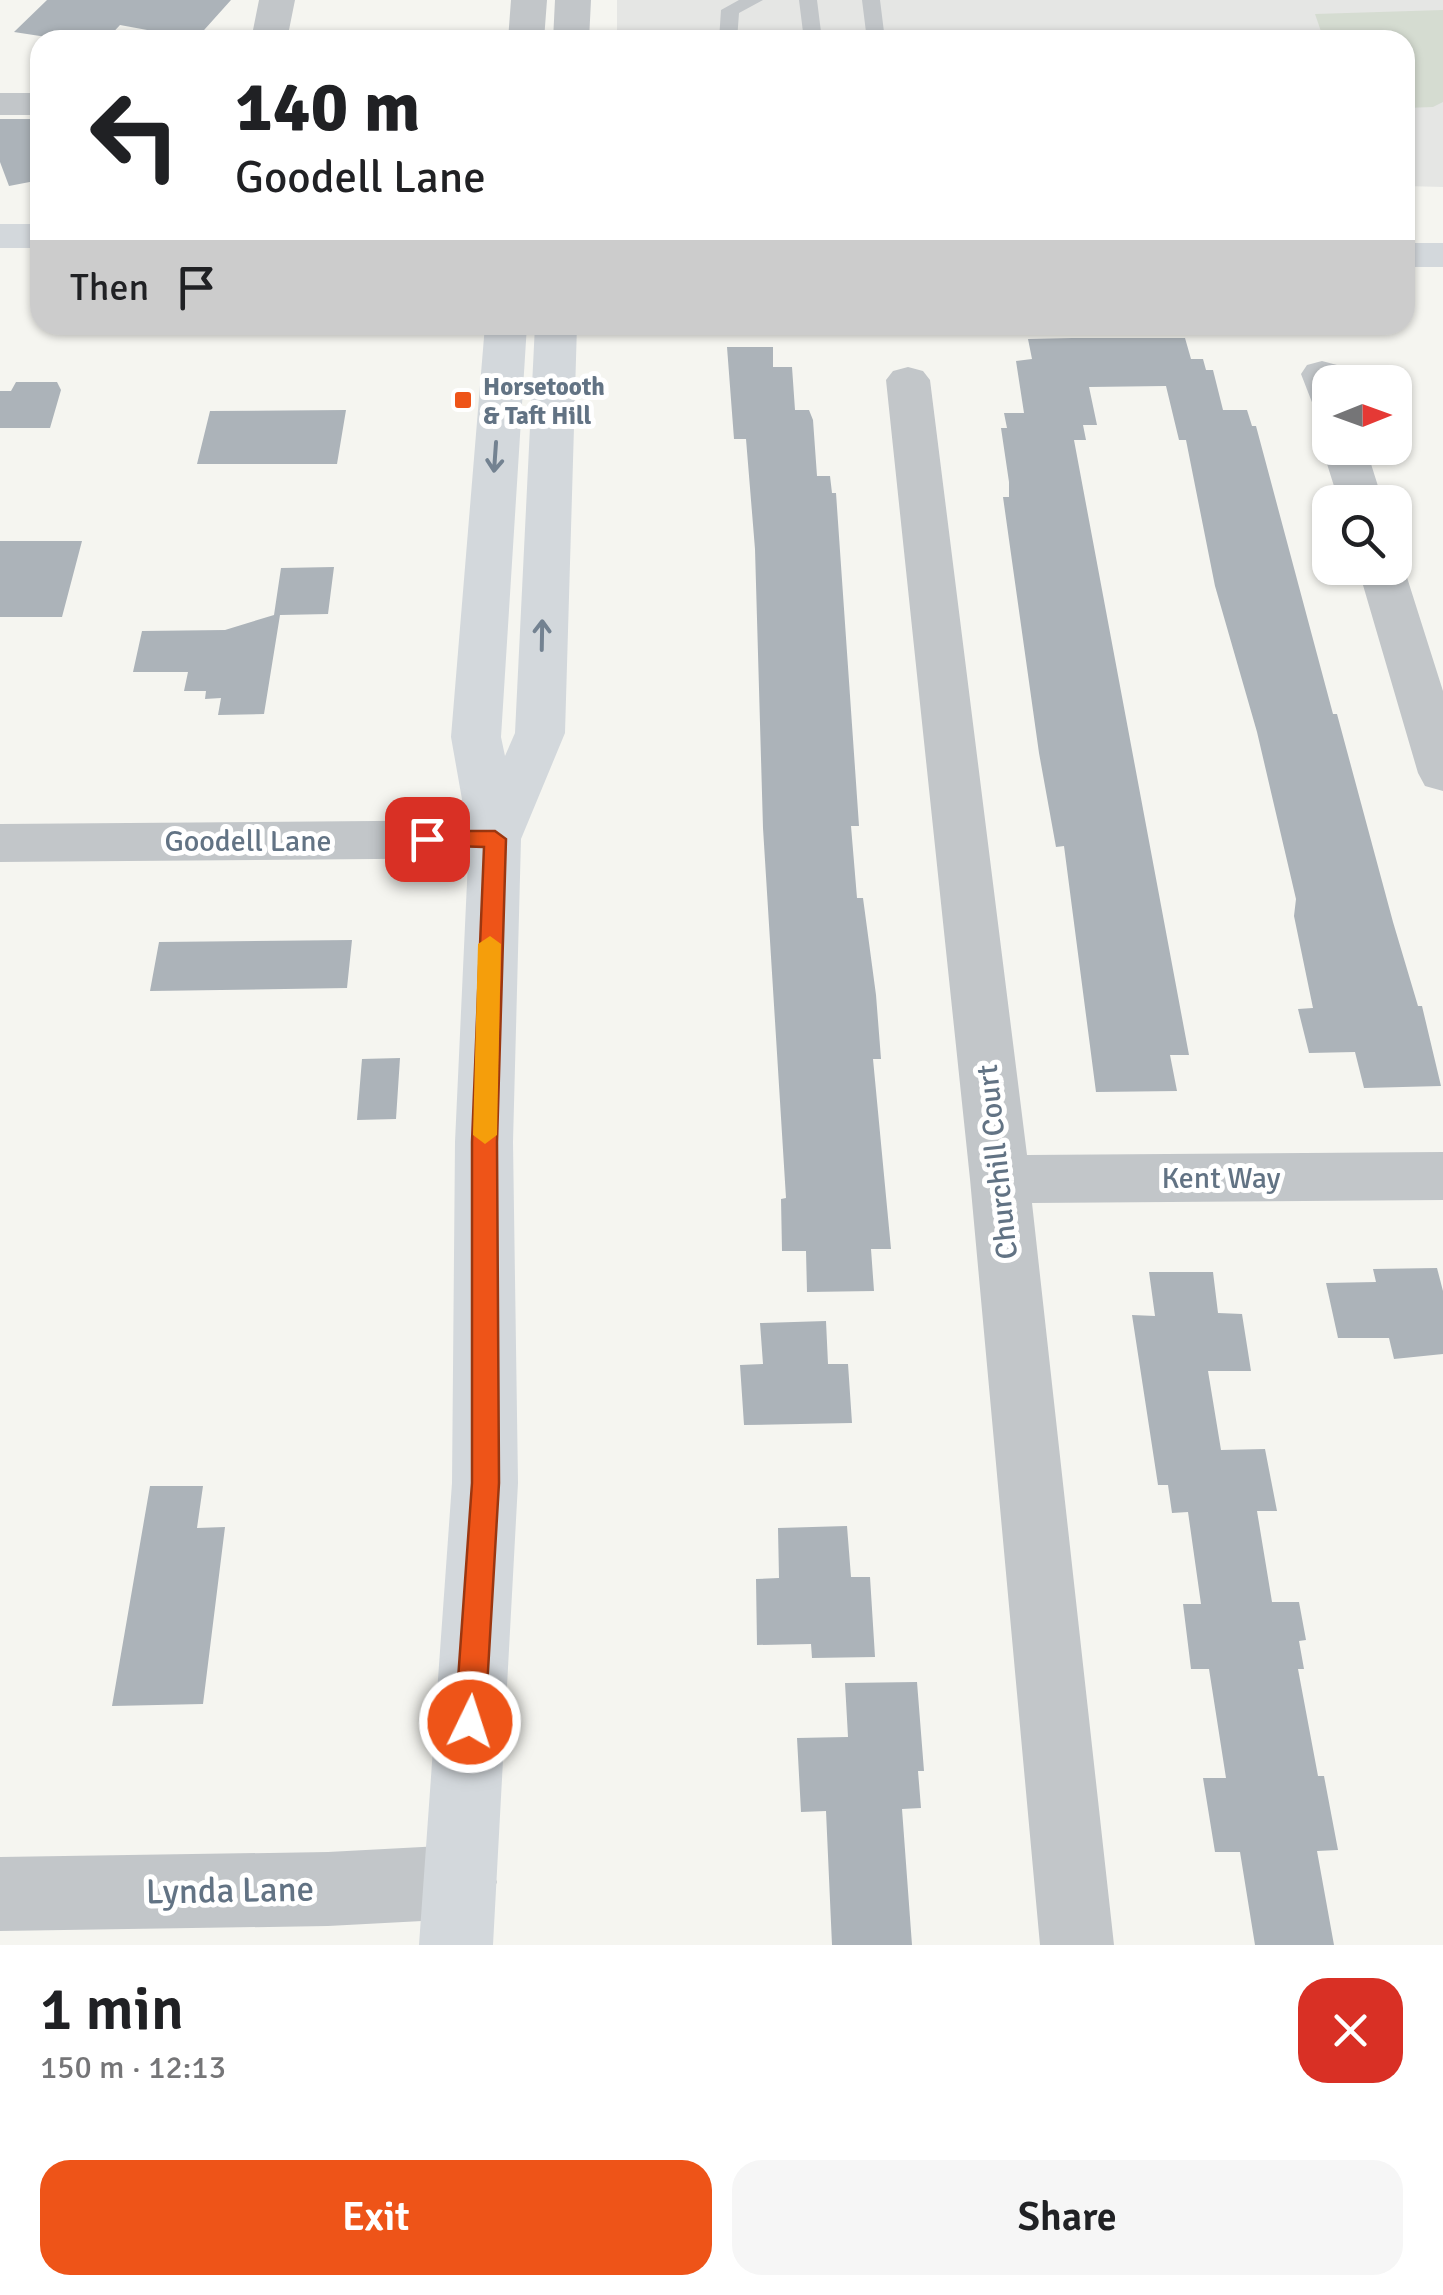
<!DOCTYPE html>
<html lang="en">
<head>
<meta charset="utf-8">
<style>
	body { margin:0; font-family:Signika,sans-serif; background:#f6f6f6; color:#202124; height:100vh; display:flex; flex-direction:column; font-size:38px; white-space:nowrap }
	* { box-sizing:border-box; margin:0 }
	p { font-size:32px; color:#757577 }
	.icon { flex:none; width:55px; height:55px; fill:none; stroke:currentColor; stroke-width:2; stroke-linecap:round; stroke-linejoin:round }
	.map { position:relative; height:1945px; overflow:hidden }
	.side { display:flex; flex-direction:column; background:#fff; flex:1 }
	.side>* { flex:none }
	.banner { position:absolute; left:30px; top:30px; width:1385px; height:305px; border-radius:30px; box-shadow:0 2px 8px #0004; background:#fff; color:#202124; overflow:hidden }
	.needle { width:65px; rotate:89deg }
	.buttons { position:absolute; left:1312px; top:365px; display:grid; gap:20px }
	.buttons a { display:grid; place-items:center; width:100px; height:100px; border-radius:20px; background:#fff; box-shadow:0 2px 8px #0004; font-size:50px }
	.pin { position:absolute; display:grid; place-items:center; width:85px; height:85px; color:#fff; margin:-42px; border-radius:20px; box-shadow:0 5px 15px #0006 }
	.me { position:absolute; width:110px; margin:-55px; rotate:4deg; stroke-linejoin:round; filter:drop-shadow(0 0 8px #0008) }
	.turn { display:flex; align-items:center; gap:35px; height:210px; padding:0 40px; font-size:45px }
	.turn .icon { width:130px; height:130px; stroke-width:2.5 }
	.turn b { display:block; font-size:70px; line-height:85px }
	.then { display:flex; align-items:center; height:95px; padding:0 40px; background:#0003; gap:20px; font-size:38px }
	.round { display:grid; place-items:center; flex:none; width:105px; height:105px; border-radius:30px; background:#f6f6f6 }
	.headline { display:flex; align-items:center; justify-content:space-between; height:170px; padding:0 40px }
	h1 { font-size:60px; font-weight:600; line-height:75px }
	.cta { display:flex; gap:20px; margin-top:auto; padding:20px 40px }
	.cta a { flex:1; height:115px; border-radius:30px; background:#ee5418; color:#fff; font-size:40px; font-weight:600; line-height:115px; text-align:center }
	.cta a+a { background:#f6f6f6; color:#202124 }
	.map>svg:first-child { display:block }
	.built { fill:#e5e6e4 }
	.green { fill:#d5dcd1 }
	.building { fill:#acb3b9 }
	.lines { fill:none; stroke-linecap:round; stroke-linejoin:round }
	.service { fill:#c2c6c9; fill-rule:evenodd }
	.minor { fill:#c2c6c9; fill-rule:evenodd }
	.tertiary { fill:#c2c6c9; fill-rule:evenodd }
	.secondary { fill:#d3d8dc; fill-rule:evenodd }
	.oneway { stroke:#738291 }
	.route { fill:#ee5418; stroke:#9b3710; stroke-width:2.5 }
	.slow { fill:#f59e0b }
	.poi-dot { fill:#ee5418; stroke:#fff; stroke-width:4 }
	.labels { text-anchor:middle; stroke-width:10; stroke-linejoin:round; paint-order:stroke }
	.far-poi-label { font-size:25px; font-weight:bold; fill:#627384; stroke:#fff; text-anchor:start }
	.street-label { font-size:30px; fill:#627384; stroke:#fff }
	.near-street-label { font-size:35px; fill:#627384; stroke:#fff }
</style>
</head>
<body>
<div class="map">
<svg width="1443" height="1945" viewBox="0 0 1443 1945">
	<rect width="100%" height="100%" fill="#f5f5f0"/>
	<path class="built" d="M617,0H1443V187L1405,186V40H617Z"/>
	<path class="green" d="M1443,10V102L1433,107L1405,108V40H1324L1315,14Z"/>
	<path class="building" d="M47,0H231L196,39L120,25L106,40H66L14,32Z
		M0,119H40V180L9,186L0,162Z
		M1072,338H1185L1191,359H1203L1206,370H1213L1223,410H1247L1252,426H1256L1333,714H1337L1393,922L1418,1006H1422L1441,1086L1364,1088L1355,1052L1309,1053L1298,1009L1313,1008L1294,916L1296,899L1257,732L1215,586L1186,440H1179L1166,386L1089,387L1097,425H1083L1086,440H1074L1189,1055H1170L1177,1091L1096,1092L1064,846L1056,847L1039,753L1003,497H1009V482L1001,428H1007L1004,413H1024L1016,361L1032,359L1028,339Z
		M727,347H773V367H792L795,410H809L813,420L817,476H830L832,493H836L859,826H851L857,898H863L876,995L881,1059H873L891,1249H871L874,1291L807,1292L806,1251H782L781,1199L786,1198L763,828L755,549L746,439H734Z
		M16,382H57L61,390L50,428H0V391H11Z
		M346,410L337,464H197L210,411Z
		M0,541H82L62,617H0Z
		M334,567L328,614L280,615L264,714L218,715L221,698L205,699L206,691H184L188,672H133L142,631L225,630L274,615L281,568Z
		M352,940L347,988L150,991L159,942Z
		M400,1058L396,1119L357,1120L362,1059Z
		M1437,1268L1443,1291V1354L1394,1359L1389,1338H1338L1326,1283L1376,1282L1373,1269Z
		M1149,1272H1213L1218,1313L1242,1314L1251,1371H1208L1221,1450L1265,1449L1277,1511H1257L1272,1602H1299L1306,1640L1299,1641L1304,1669H1298L1318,1776H1324L1338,1850L1317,1851L1334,1945H1255L1240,1852H1215L1203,1778H1226L1209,1669H1191L1183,1604H1201L1188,1512L1172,1513L1168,1485H1158L1132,1315L1155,1316Z
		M826,1321L828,1364H848L852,1423L744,1425L740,1365L763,1364L760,1323Z
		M150,1486H203L197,1528L225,1527L203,1704L112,1706Z
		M847,1526L851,1577H870L875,1657L812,1658L811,1644L757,1645L756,1579L779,1578L778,1528Z
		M917,1682L924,1771H918L921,1808L902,1809L912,1945H832L826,1811L801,1812L797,1738L848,1737L845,1683Z"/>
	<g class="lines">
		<path class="service" d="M739,0H763L739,13L737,40H719L721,10Z
			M799,0H817L822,40H804Z
			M862,0H880L885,40H867Z"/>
		<path class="minor" d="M259,0H295L287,40H251Z
			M0,93H40V115H0Z
			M1322,361L1337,365L1346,382H1330V414L1315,410L1301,374L1307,365Z
			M908,367L923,371L930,380L1027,1155L1443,1152V1200L1032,1203L1114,1945H1040L970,1179L886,380L893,371Z
			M1330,438V448H1366L1383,502H1339L1322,448Z
			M1395,557L1404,568L1443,691V791L1425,786L1418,773L1358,568H1395Z
			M495,820L513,826L521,839L513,852L495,858L0,862V824Z
			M460,1845L486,1856L497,1882L486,1908L460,1919L328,1926L0,1931V1857L328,1852Z"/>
		<path class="tertiary" d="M511,0H547L544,40H508Z
			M555,0H591L589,40H553Z"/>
		<path class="secondary" d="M0,224H40V248H0Z
			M1405,243H1443V267H1405Z
			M485,325H527L501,737L505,756L515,733L535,325H577L565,733L521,839L513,1142L518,1483L493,1945H419L452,1483L455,1142L469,839L451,737Z"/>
	</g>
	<defs><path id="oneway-shaft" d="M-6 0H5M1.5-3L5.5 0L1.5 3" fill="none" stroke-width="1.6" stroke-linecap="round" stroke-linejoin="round" transform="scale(2.5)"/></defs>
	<g class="oneway">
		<use href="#oneway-shaft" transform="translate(495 457) rotate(94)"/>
		<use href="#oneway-shaft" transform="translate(542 635) rotate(-89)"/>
	</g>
	<path class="route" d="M427,831H495L506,839L497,1142L499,1483L485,1722L480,1732L470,1736L460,1732L455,1722L472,1483V1142L484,847L419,845L416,839Z"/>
	<path class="slow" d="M490,936L501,944L497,1135L485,1144L473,1135L478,944Z"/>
	<rect class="poi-dot" x="453" y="390" width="20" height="20" rx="5"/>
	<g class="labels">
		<g class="far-poi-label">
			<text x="483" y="395">Horsetooth<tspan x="483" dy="29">&amp; Taft Hill</tspan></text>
		</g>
		<g class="street-label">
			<text x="248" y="851">Goodell Lane</text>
			<text transform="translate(997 1162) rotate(-96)" y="10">Churchill Court</text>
			<text x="1221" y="1188">Kent Way</text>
		</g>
		<g class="near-street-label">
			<text transform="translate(230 1890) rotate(-1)" y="12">Lynda Lane</text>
		</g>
	</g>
</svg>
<div class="buttons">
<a><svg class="needle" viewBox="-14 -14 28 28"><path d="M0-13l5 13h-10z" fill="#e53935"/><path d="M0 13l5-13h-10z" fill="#757577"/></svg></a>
<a><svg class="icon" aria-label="search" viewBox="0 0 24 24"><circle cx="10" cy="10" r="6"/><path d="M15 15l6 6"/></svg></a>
</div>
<div class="pin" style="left:427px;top:839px;background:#d93025"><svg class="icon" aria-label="arrive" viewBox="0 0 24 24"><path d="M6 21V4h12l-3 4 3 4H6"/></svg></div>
<svg class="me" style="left:470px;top:1722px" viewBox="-20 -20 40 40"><circle r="17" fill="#ee5418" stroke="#fff" stroke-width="3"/><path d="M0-11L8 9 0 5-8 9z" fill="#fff"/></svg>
<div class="banner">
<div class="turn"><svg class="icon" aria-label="left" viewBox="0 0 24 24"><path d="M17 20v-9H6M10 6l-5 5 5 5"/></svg><div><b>140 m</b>Goodell Lane</div></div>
<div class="then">Then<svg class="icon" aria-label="arrive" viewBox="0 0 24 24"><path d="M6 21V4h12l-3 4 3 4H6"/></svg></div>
</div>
</div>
<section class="side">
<div class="headline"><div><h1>1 min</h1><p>150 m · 12:13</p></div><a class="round" style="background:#d93025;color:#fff"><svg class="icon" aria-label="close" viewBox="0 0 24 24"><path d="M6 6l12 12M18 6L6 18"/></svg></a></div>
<div class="cta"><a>Exit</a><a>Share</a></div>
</section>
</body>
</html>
